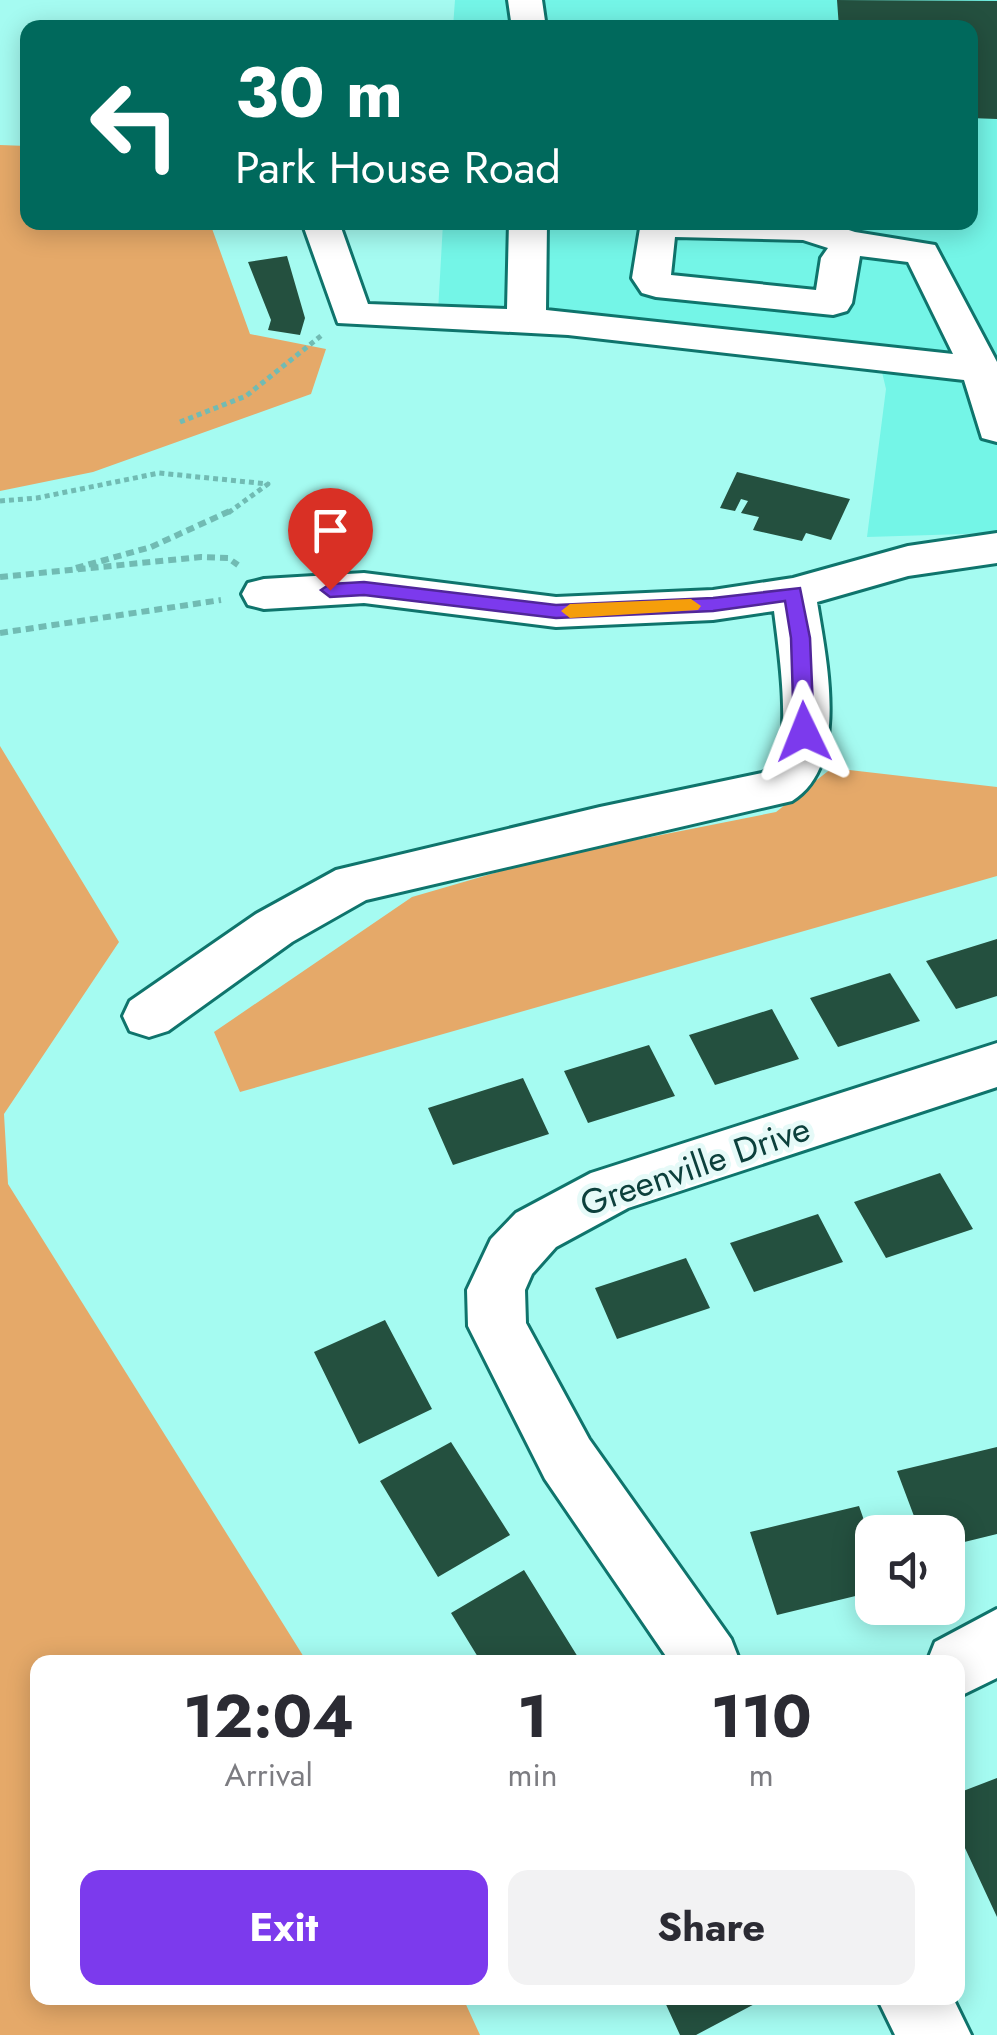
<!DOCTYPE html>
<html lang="en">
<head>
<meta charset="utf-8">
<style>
	body { margin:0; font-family:Jost,sans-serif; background:#f2f2f3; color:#2b2b33; height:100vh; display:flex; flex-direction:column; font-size:38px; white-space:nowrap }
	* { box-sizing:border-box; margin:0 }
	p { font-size:32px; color:#7c7c81 }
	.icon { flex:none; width:55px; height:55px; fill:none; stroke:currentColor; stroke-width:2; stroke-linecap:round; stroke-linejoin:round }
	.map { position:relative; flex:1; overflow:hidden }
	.details { position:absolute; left:30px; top:1655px; width:935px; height:350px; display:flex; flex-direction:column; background:#fff; border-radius:20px; box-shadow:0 5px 25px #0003 }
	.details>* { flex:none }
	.top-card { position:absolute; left:20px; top:20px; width:958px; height:210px; border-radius:20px; box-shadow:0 5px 25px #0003; background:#00695c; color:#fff; overflow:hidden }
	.buttons { position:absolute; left:855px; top:1515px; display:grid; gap:20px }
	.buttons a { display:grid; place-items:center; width:110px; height:110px; border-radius:20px; background:#fff; box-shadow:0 5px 25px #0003; font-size:50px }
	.pin { position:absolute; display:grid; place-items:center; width:85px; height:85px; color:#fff; margin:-102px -42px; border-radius:50% 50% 50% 0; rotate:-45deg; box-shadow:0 0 10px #0007 }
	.pin .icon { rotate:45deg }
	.me { position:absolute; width:110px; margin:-55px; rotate:358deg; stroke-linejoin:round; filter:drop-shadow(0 0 8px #0008) }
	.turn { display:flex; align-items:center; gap:35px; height:210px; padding:0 50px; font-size:45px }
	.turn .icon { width:130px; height:130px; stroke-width:2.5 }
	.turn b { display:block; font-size:70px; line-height:85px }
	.eta { display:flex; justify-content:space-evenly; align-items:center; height:170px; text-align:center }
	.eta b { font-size:60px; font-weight:700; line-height:70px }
	.primary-button { display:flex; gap:20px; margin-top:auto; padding:20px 50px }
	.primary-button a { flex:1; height:115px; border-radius:20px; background:#7c3aed; color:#fff; font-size:40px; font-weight:700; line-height:115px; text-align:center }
	.primary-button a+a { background:#f2f2f3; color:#2b2b33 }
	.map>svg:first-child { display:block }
	.built { fill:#74f5e7 }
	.green { fill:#e5a969 }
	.building { fill:#24503f }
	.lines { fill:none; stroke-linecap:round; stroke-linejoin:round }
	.minor-casing { stroke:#0f746c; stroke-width:6 }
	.path-far1 { stroke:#71bbb3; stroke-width:5; stroke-dasharray:5 4; stroke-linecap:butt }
	.path { stroke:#71bbb3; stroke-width:6; stroke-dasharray:8 5; stroke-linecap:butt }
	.minor { fill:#fff; fill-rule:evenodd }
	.route { fill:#7c3aed; stroke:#51269a; stroke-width:2.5 }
	.slow { fill:#f59e0b }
	.labels { text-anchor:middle; stroke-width:10; stroke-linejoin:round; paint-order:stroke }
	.street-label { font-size:35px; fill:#0c403c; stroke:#e6faf8 }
</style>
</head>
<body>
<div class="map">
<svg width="997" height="2035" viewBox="0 0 997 2035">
	<rect width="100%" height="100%" fill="#a5fbf1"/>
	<path class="built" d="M455,0H997V533L867,537L886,389L877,351L438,312L443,223L970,222V28L453,27Z"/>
	<path class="green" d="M0,145L27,146L28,222L210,223L250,334L326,349L311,394L93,472L0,491Z
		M0,746L119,942L4,1114L8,1184L307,1662H38V1998H463L480,2035H0Z
		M832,768L997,787V876L240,1092L214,1032L412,897L550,857L776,812Z"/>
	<path class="building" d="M837,0L997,1V119L970,118V28H839Z
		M287,256L305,318L300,335L268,330L271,320L248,262Z
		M737,472L850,499L831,540L806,533L802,541L753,530L759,517L741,513L748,501L741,499L735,511L720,508Z
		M997,939V996L956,1009L926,961Z
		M890,973L920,1021L838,1047L810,998Z
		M772,1009L799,1059L715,1085L689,1035Z
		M649,1045L675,1096L588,1123L564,1071Z
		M523,1078L549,1134L453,1165L428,1108Z
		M940,1173L973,1229L886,1258L854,1202Z
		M818,1214L843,1262L754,1292L730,1243Z
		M686,1258L710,1308L617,1339L595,1288Z
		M385,1320L432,1409L359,1444L314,1352Z
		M451,1442L510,1535L438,1577L380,1481Z
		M997,1447V1534L948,1546V1532H920L897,1471Z
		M859,1506L872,1543V1592L777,1615L750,1532Z
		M524,1570L581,1662H481L451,1613Z
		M997,1778V1917L958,1833V1793Z
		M663,1998H766L696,2035H680Z"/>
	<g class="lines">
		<g class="minor-casing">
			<path id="minor" d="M508,0H542L546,28H512Z
				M302,222H339L368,304L507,309L509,222H547L546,310L953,354L908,262L860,256L852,303L847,311L833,315L656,297L642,293L632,278L641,222H824L855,232L935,245L997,362V442L982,438L964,380L568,335L338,323ZM675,237L803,240L828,248L821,258L816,290L671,275Z
				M997,533V563L908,576L817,602C826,658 850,765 792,801L366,900L292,942L168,1031L149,1037L130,1031L123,1016L130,1001L256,914L336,870L600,807L762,773C766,771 773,766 775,763C792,737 778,643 774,611L713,620L556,627L364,603L264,609L248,605L242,594L248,583L264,579L364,573L556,597L713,590L793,578L908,546Z
				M997,1043V1087L628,1208L556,1247L532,1274L525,1290L526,1323L589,1439L731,1639L740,1662H670L545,1479L468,1326L467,1290L491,1239L516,1213L591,1173Z
				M997,1609V1678L958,1697V1662H927L935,1642Z
				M877,1998H953L971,2035H895Z"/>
		</g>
		<path class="path-far1" d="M180,422L246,396L322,335
			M0,501L37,498L159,473L268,484L228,513"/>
		<path class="path" d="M76,568L151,547L232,510
			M0,577L201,557L228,558L238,565
			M0,633L221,600"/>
		<use href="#minor" class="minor"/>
	</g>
	<path class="route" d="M364,582L556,605L713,598L800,588L810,638L814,732L804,739L794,732L791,638L785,601L713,611L556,618L364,595L330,597L321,590L330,584Z"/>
	<path class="slow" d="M691,599L701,606L698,610L570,618L561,611L570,604Z"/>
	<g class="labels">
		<g class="street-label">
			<text transform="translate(695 1166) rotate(-19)" y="12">Greenville Drive</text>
		</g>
	</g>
</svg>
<div class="buttons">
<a><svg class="icon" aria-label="sound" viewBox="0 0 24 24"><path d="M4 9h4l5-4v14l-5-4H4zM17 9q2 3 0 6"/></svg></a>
</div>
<div class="pin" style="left:330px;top:590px;background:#d93025"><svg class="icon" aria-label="arrive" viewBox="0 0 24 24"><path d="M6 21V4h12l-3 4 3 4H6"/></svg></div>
<svg class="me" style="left:804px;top:732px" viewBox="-20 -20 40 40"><path d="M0-17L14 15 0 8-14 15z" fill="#7c3aed" stroke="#fff" stroke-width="4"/></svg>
<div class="top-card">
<div class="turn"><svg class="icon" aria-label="left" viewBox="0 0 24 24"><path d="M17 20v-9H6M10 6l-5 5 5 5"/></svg><div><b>30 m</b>Park House Road</div></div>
</div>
<section class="details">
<div class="eta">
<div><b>12:04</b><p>Arrival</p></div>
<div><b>1</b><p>min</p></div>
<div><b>110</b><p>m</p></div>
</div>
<div class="primary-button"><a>Exit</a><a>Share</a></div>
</section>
</div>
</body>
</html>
